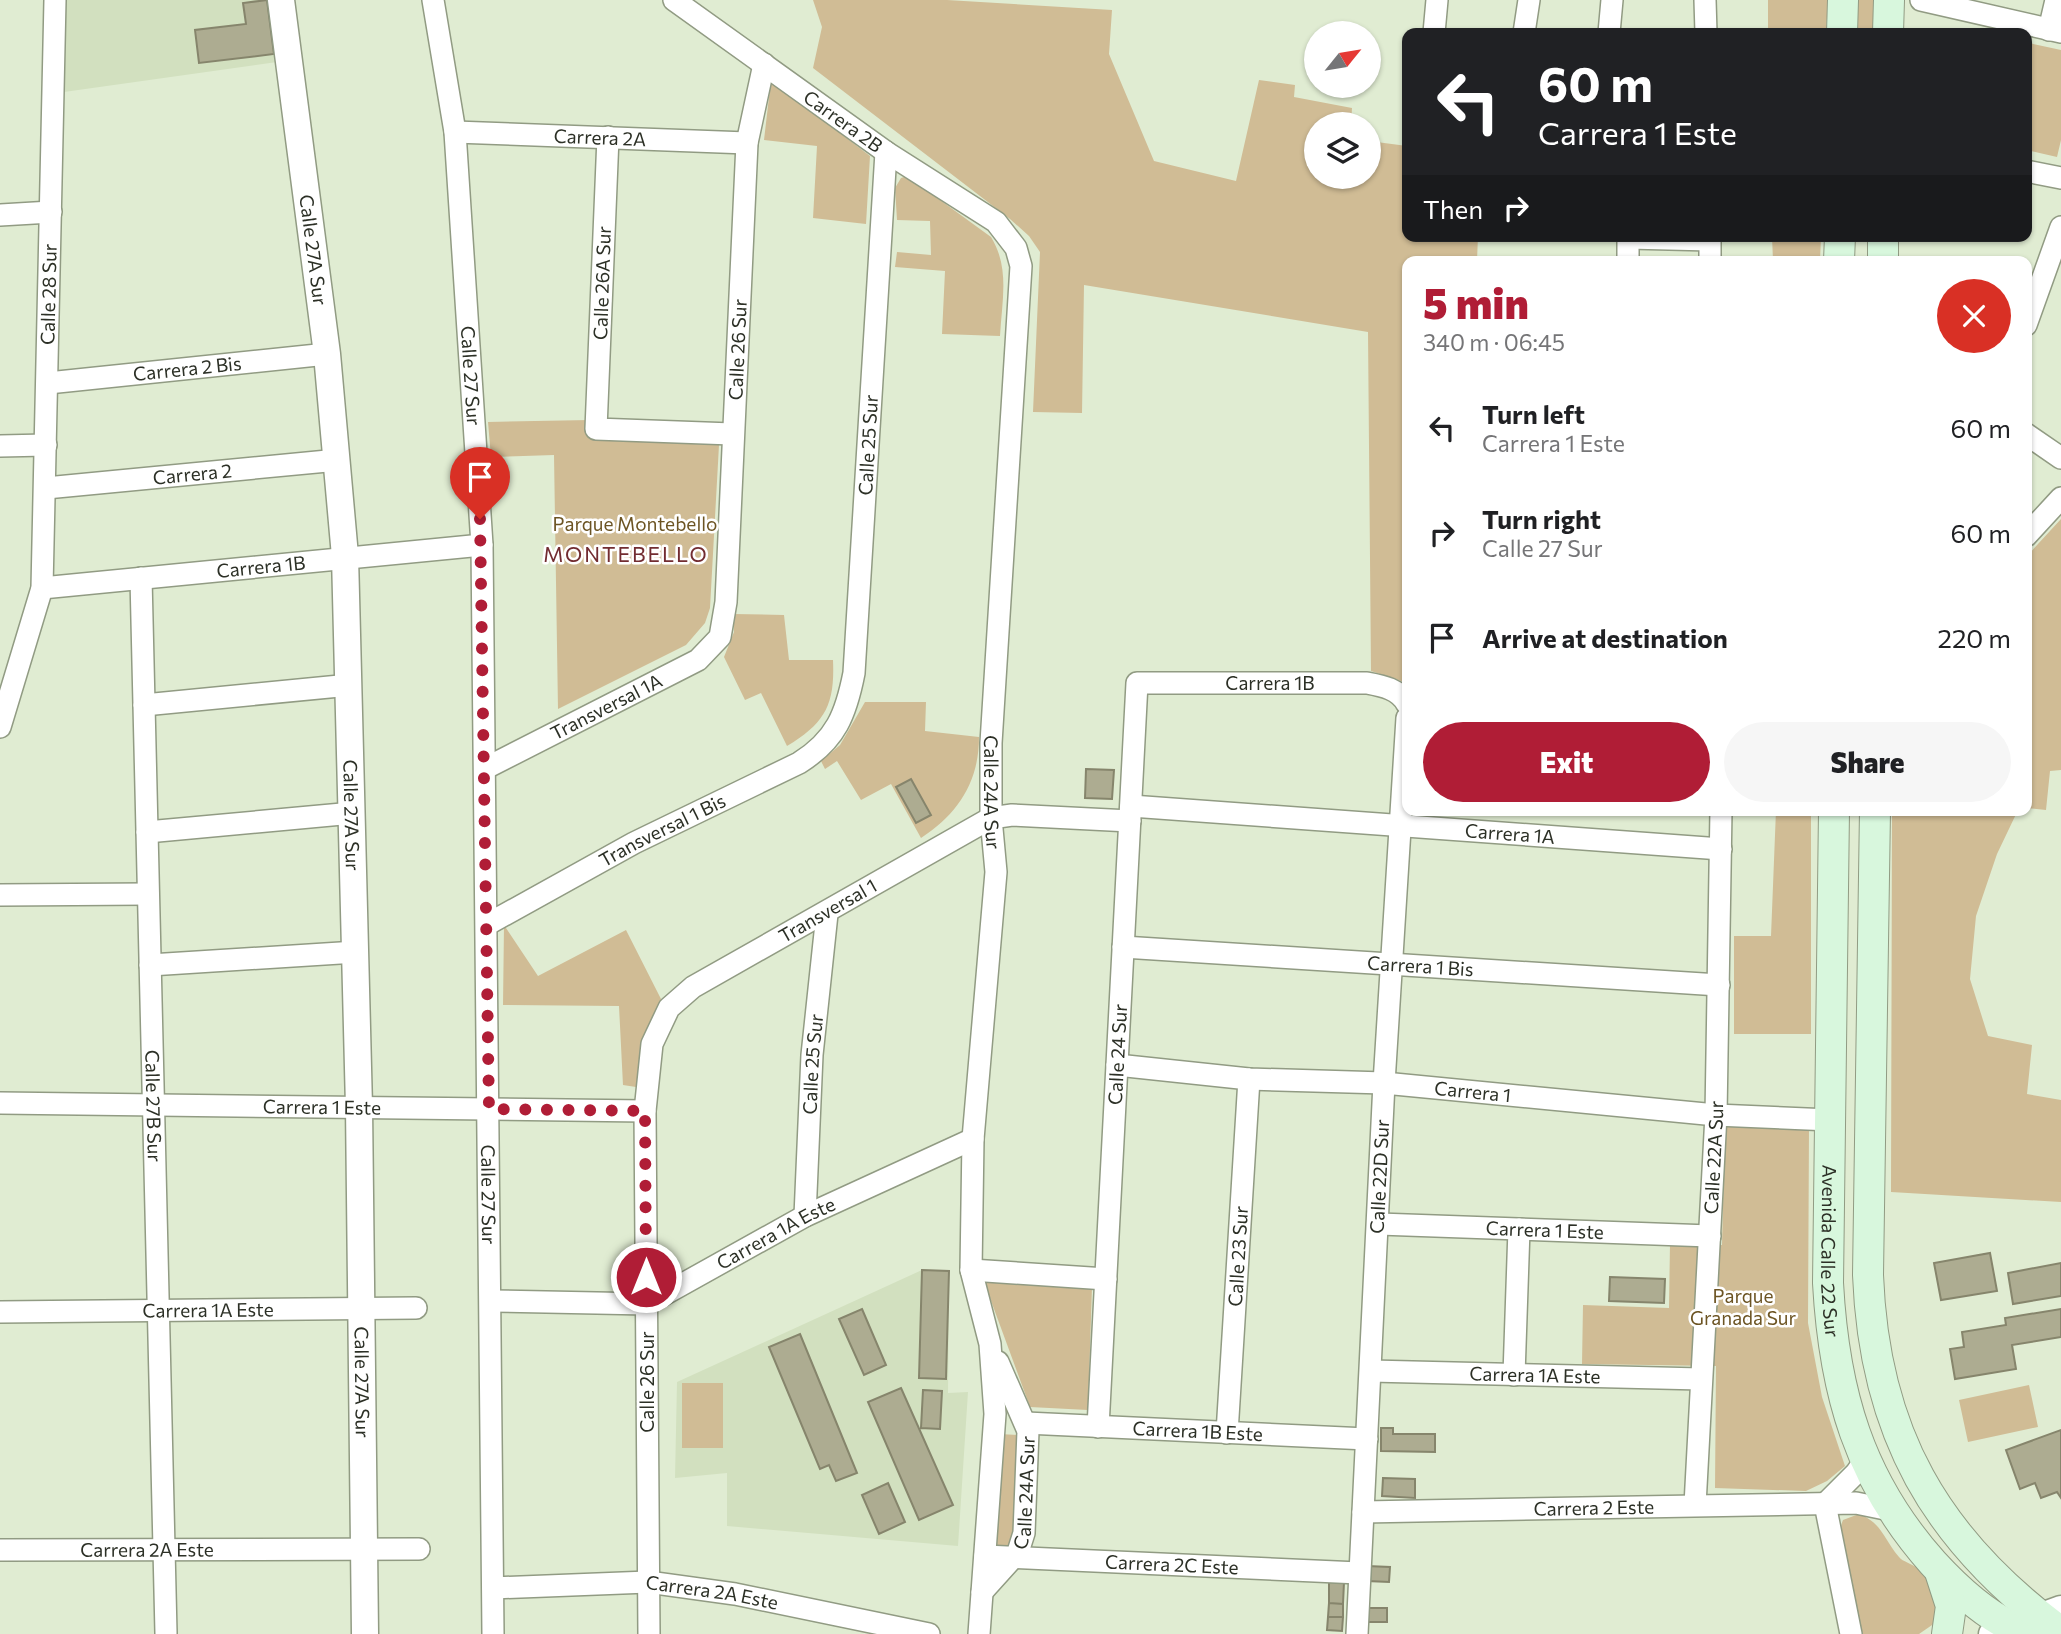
<!DOCTYPE html>
<html lang="en">
<head>
<meta charset="utf-8">
<style>
	body { margin:0; font-family:Commissioner,sans-serif; background:#f6f6f6; color:#202124; height:100vh; display:flex; flex-direction:column; font-size:26px; white-space:nowrap }
	* { box-sizing:border-box; margin:0 }
	p { font-size:23px; color:#757577 }
	.icon { flex:none; width:38px; height:38px; fill:none; stroke:currentColor; stroke-width:2; stroke-linecap:round; stroke-linejoin:round }
	.map { position:relative; flex:1; overflow:hidden }
	.panel { position:absolute; left:1402px; top:256px; width:630px; height:560px; display:flex; flex-direction:column; background:#fff; border-radius:14px; box-shadow:0 2px 5px #0004 }
	.panel>* { flex:none }
	.hud { position:absolute; left:1402px; top:28px; width:630px; height:214px; border-radius:14px; box-shadow:0 2px 5px #0004; background:#202124; color:#fff; overflow:hidden }
	.needle { width:46px; rotate:60deg }
	.controls { position:absolute; left:1304px; top:21px; display:grid; gap:14px }
	.controls a { display:grid; place-items:center; width:77px; height:77px; border-radius:50%; background:#fff; box-shadow:0 2px 5px #0004; font-size:35px }
	.pin { position:absolute; display:grid; place-items:center; width:60px; height:60px; color:#fff; margin:-72px -30px; border-radius:50% 50% 50% 0; rotate:-45deg; box-shadow:0 0 7px #0007 }
	.pin .icon { rotate:45deg }
	.me { position:absolute; width:77px; margin:-38px; rotate:0deg; stroke-linejoin:round; filter:drop-shadow(0 0 5px #0008) }
	.turn { display:flex; align-items:center; gap:24px; height:147px; padding:0 21px; font-size:32px }
	.turn .icon { width:91px; height:91px; stroke-width:2.5 }
	.turn b { display:block; font-size:49px; line-height:60px }
	.then { display:flex; align-items:center; height:66px; padding:0 21px; background:#0003; gap:14px; font-size:26px }
	.round { display:grid; place-items:center; flex:none; width:74px; height:74px; border-radius:37px; background:#f6f6f6 }
	.headline { display:flex; align-items:center; justify-content:space-between; height:119px; padding:0 21px }
	h1 { font-size:42px; font-weight:800; line-height:52px; color:#b01d36 }
	.button { display:flex; gap:14px; margin-top:auto; padding:14px 21px }
	.button a { flex:1; height:80px; border-radius:42px; background:#b01d36; color:#fff; font-size:28px; font-weight:800; line-height:80px; text-align:center }
	.button a+a { background:#f6f6f6; color:#202124 }
	ul { padding:0; list-style:none }
	li { display:flex; align-items:center; gap:21px; height:105px; padding:0 21px }
	li div { flex:1 }
	li b { display:block; font-size:26px }
	li em { font-style:normal }
	.map>svg:first-child { display:block }
	.built { fill:#d2e0bf }
	.green { fill:#d0bc95 }
	.building { fill:#adac91; stroke:#86856c; stroke-width:2 }
	.lines { fill:none; stroke-linecap:round; stroke-linejoin:round }
	.minor-casing { stroke:#919b83; stroke-width:24 }
	.tertiary-casing { stroke:#919b83; stroke-width:29 }
	.secondary-casing { stroke:#919b83; stroke-width:32 }
	.minor { stroke:#fff; stroke-width:21 }
	.tertiary { stroke:#fff; stroke-width:26 }
	.secondary { stroke:#d8f7dd; stroke-width:30 }
	.route { stroke:#b01d36; stroke-width:12; stroke-dasharray:0 21.6 }
	.labels { text-anchor:middle; stroke-width:5; stroke-linejoin:round; paint-order:stroke }
	.street-label { font-size:19px; fill:#2c3026; stroke:#fff }
	.park-label { font-size:19px; fill:#6c5423; stroke:#fff }
	.neighbourhood-label { font-size:21px; letter-spacing:2px; fill:#722c31; stroke:#fff }
</style>
</head>
<body>
<div class="map">
<svg width="2061" height="1634" viewBox="0 0 2061 1634">
	<rect width="100%" height="100%" fill="#e0ecd2"/>
	<path class="built" d="M66,0H270L277,62L64,92Z
		M922,1270L949,1271L948,1393L968,1392L958,1546L727,1526V1473L675,1478L677,1382Z"/>
	<path class="green" d="M813,0H947L1112,10L1109,54L1154,161L1236,181L1259,80L1295,85L1294,97L1352,108L1351,124H1316V177H1368L1369,141L1407,146V236H1478L1477,261H1407V683L1371,671L1368,332L1084,285L1082,413L1033,412L1040,252L1029,236L1010,219L813,68L822,27Z
		M1768,0H1828L1826,33H1768Z
		M1855,0H1877L1874,33H1853Z
		M2029,43L2061,50V140L2057,157L2027,150Z
		M771,80L870,156L866,224L813,218L817,146L764,140Z
		M907,176L991,237C1010,268 1002,300 1000,336L942,334L945,271L895,267L897,252L931,255L930,221L897,220L895,188L901,178Z
		M1772,236H1821L1820,261H1773Z
		M590,420L592,439L719,445L710,608L705,623L686,645L558,709L554,455L491,457L488,422Z
		M2061,519V770L2050,771L2046,810L2027,808V556Z
		M733,614L784,615L789,660H833C835,705 825,723 787,746L761,693L745,700L724,657L734,632Z
		M865,702H926L925,731L979,737C979,782 958,814 921,838L891,784L861,800L837,761L825,769L821,761L840,745Z
		M1776,810H1811V1034H1734V936H1771Z
		M1892,810H2018L1997,854L1976,916L1970,979L1988,1036L2032,1045L2027,1094L2061,1100V1202L1891,1192Z
		M504,925L538,976L626,930L661,999L644,1044L636,1087L623,1085L619,1006L503,1005Z
		M1725,1126L1809,1128L1808,1323L1822,1397L1845,1466L1827,1481L1806,1491L1715,1488L1716,1366L1582,1364L1583,1305L1669,1308L1670,1244L1722,1245Z
		M983,1279L1092,1287L1088,1410L1030,1407Z
		M682,1383H723V1448H682Z
		M2029,1385L2038,1427L1968,1442L1959,1400Z
		M999,1434L1019,1435L1014,1546L995,1545Z
		M1859,1514C1882,1523 1883,1538 1899,1557C1903,1562 1911,1563 1917,1568C1933,1583 1937,1602 1935,1623L1919,1634H1863C1851,1608 1832,1546 1843,1520Z"/>
	<path class="building" d="M267,0L274,54L199,63L195,30L246,24L243,3Z
		M1086,769L1114,770L1112,799L1085,798Z
		M911,779L931,815L916,823L896,787Z
		M1990,1253L1997,1291L1941,1300L1934,1263Z
		M2061,1263V1296L2013,1304L2008,1273Z
		M922,1270L949,1271L946,1379L919,1378Z
		M1610,1277L1665,1279L1664,1303L1609,1301Z
		M862,1309L886,1365L864,1375L839,1319Z
		M2061,1309V1337L2012,1345L2016,1369L1955,1379L1950,1349L1964,1347L1962,1332L2006,1325L2005,1318Z
		M800,1334L857,1473L836,1481L829,1465L820,1469L769,1347Z
		M901,1388L953,1505L919,1520L868,1402Z
		M923,1390L942,1391L940,1429L921,1428Z
		M1381,1428H1393V1434H1435V1452L1381,1451Z
		M2061,1430V1498L2057,1492L2041,1498L2035,1483L2020,1489L2006,1450Z
		M1383,1478L1415,1479V1498L1382,1496Z
		M888,1483L905,1522L879,1534L862,1495Z
		M1367,1566L1390,1567L1389,1582L1367,1581Z
		M1329,1582H1344L1343,1604L1329,1603Z
		M1329,1603L1343,1604V1617H1328Z
		M1365,1608H1387V1622H1365Z
		M1328,1617H1343L1342,1631L1327,1630Z"/>
	<g class="lines">
		<g class="minor-casing">
			<g id="minor">
				<path id="s1" d="M433,0L455,132L482,545L493,1634"/>
				<path id="s2" d="M674,0L886,152L996,222L1016,248L1021,266L991,743V818L996,872L973,1139L971,1270L990,1344L995,1414L979,1634"/>
				<path d="M1705,0L1706,33"/>
				<path d="M1921,0L2061,32"/>
				<path d="M2049,30L2056,0"/>
				<path d="M1434,33L1437,0"/>
				<path d="M1524,33L1529,0"/>
				<path d="M1609,33L1612,0"/>
				<path id="s3" d="M455,132L747,143"/>
				<path d="M608,137L596,429L732,434"/>
				<path d="M2026,171L2061,178"/>
				<path d="M0,215L51,212"/>
				<path d="M1628,236V261"/>
				<path d="M1710,236V261"/>
				<path d="M1628,238L1710,240"/>
				<path d="M2026,325L2061,227"/>
				<path id="s4" d="M48,383L327,354"/>
				<path d="M2026,434L2061,458"/>
				<path d="M0,446L46,445"/>
				<path id="s5" d="M46,488L338,460"/>
				<path d="M2026,536L2061,498"/>
				<path id="s6" d="M141,578L166,1633"/>
				<path id="s7" d="M42,588L482,545"/>
				<path d="M144,705L350,685"/>
				<path id="s8" d="M0,727L42,588L55,0"/>
				<path id="s9" d="M486,768L698,660L720,637L726,602L747,143L764,64"/>
				<path id="s10" d="M1131,806L1721,849"/>
				<path d="M147,832L353,813"/>
				<path d="M0,895L148,894"/>
				<path id="s11" d="M488,924L634,843L799,763C836,740 846,714 854,673L886,152"/>
				<path id="s12" d="M1123,947L1719,985"/>
				<path d="M150,965L356,952"/>
				<path id="s13" d="M1117,1065L1249,1079L1384,1083L1716,1115L1830,1120"/>
				<path id="s14" d="M0,1103L645,1111"/>
				<path id="s15" d="M805,1216L812,1055L827,914"/>
				<path id="s16" d="M1379,1224L1710,1236"/>
				<path d="M971,1270L1106,1279"/>
				<path id="s17" d="M491,1301L647,1304L805,1216L973,1139"/>
				<path id="s18" d="M0,1312L416,1308"/>
				<path id="s19" d="M1371,1371L1701,1379"/>
				<path d="M1514,1375L1519,1229"/>
				<path id="s20" d="M1026,1423L1367,1439"/>
				<path id="s21" d="M1098,1427L1137,683H1367C1383,686 1399,689 1407,704"/>
				<path id="s22" d="M1227,1433L1249,1079"/>
				<path d="M1825,1504L1851,1634"/>
				<path d="M1825,1504L1856,1473L1865,1460"/>
				<path id="s23" d="M1695,1505L1716,1115L1721,810"/>
				<path id="s24" d="M1363,1512L1856,1503L1890,1510"/>
				<path id="s25" d="M0,1550L419,1549"/>
				<path id="s26" d="M985,1556L1359,1573"/>
				<path id="s27" d="M493,1588L648,1582L735,1594L929,1634"/>
				<path id="s28" d="M982,1592L1018,1552L1024,1533L1028,1431L998,1362"/>
				<path id="s29" d="M649,1634L645,1111L652,1044L669,1008L693,987L991,818L1012,815L1130,821"/>
				<path id="s30" d="M1357,1634L1384,1083L1407,718"/>
			</g>
		</g>
		<g class="tertiary-casing">
			<g id="tertiary">
				<path id="s31" d="M281,0L327,354L345,556L359,1107L365,1634"/>
				<path d="M1992,1634L2061,1609"/>
			</g>
		</g>
		<g class="secondary-casing">
			<g id="secondary">
				<path d="M1842,33L1843,0"/>
				<path d="M1888,33L1889,0"/>
				<path d="M1839,261L1840,236"/>
				<path d="M1883,261V236"/>
				<path id="s32" d="M1834,810L1828,1283C1834,1392 1859,1480 1933,1563C1955,1587 1982,1612 2012,1627C2023,1632 2036,1632 2048,1634"/>
				<path d="M1875,810L1868,1275C1874,1432 1935,1539 2061,1632"/>
				<path d="M1940,1572L1951,1606L1947,1634"/>
			</g>
		</g>
		<use href="#minor" class="minor"/>
		<use href="#tertiary" class="tertiary"/>
		<use href="#secondary" class="secondary"/>
	</g>
	<g class="lines">
		<path class="route" d="M480,519L489,1109L645,1111L646,1277"/>
	</g>
	<g class="labels">
		<g class="street-label">
			<text dy="7" stroke="none"><textPath href="#s2" startOffset="208">Carrera 2B</textPath></text>
			<text dy="7" stroke="none"><textPath href="#s3" startOffset="145">Carrera 2A</textPath></text>
			<text dy="7" stroke="none"><textPath href="#s31" startOffset="252">Calle 27A Sur</textPath></text>
			<text transform="translate(602 283) rotate(-88)" y="7">Calle 26A Sur</text>
			<text dy="7" stroke="none"><textPath href="#s8" startOffset="439">Calle 28 Sur</textPath></text>
			<text dy="7" stroke="none"><textPath href="#s9" startOffset="558">Calle 26 Sur</textPath></text>
			<text dy="7" stroke="none"><textPath href="#s4" startOffset="140">Carrera 2 Bis</textPath></text>
			<text dy="7" stroke="none"><textPath href="#s1" startOffset="378">Calle 27 Sur</textPath></text>
			<text dy="7" stroke="none"><textPath href="#s11" startOffset="688">Calle 25 Sur</textPath></text>
			<text dy="7" stroke="none"><textPath href="#s5" startOffset="147">Carrera 2</textPath></text>
			<text dy="7" stroke="none"><textPath href="#s7" startOffset="220">Carrera 1B</textPath></text>
			<text dy="7" stroke="none"><textPath href="#s21" startOffset="878">Carrera 1B</textPath></text>
			<text dy="7" stroke="none"><textPath href="#s9" startOffset="135">Transversal 1A</textPath></text>
			<text dy="7" stroke="none"><textPath href="#s2" startOffset="970">Calle 24A Sur</textPath></text>
			<text dy="7" stroke="none"><textPath href="#s31" startOffset="819">Calle 27A Sur</textPath></text>
			<text dy="7" stroke="none"><textPath href="#s11" startOffset="198">Transversal 1 Bis</textPath></text>
			<text dy="7" stroke="none"><textPath href="#s10" startOffset="380">Carrera 1A</textPath></text>
			<text dy="7" stroke="none"><textPath href="#s29" startOffset="817">Transversal 1</textPath></text>
			<text dy="7" stroke="none"><textPath href="#s12" startOffset="298">Carrera 1 Bis</textPath></text>
			<text dy="7" stroke="none"><textPath href="#s21" startOffset="373">Calle 24 Sur</textPath></text>
			<text dy="7" stroke="none"><textPath href="#s15" startOffset="152">Calle 25 Sur</textPath></text>
			<text dy="7" stroke="none"><textPath href="#s13" startOffset="357">Carrera 1</textPath></text>
			<text dy="7" stroke="none"><textPath href="#s6" startOffset="528">Calle 27B Sur</textPath></text>
			<text dy="7" stroke="none"><textPath href="#s14" startOffset="322">Carrera 1 Este</textPath></text>
			<text dy="7" stroke="none"><textPath href="#s23" startOffset="348">Calle 22A Sur</textPath></text>
			<text dy="7" stroke="none"><textPath href="#s30" startOffset="458">Calle 22D Sur</textPath></text>
			<text dy="7" stroke="none"><textPath href="#s1" startOffset="1197">Calle 27 Sur</textPath></text>
			<text dy="7" stroke="none"><textPath href="#s16" startOffset="166">Carrera 1 Este</textPath></text>
			<text dy="7" stroke="none"><textPath href="#s17" startOffset="303">Carrera 1A Este</textPath></text>
			<text dy="7" stroke="none"><textPath href="#s32" startOffset="441">Avenida Calle 22 Sur</textPath></text>
			<text dy="7" stroke="none"><textPath href="#s22" startOffset="177">Calle 23 Sur</textPath></text>
			<text dy="7" stroke="none"><textPath href="#s18" startOffset="208">Carrera 1A Este</textPath></text>
			<text dy="7" stroke="none"><textPath href="#s19" startOffset="164">Carrera 1A Este</textPath></text>
			<text dy="7" stroke="none"><textPath href="#s31" startOffset="1386">Calle 27A Sur</textPath></text>
			<text transform="translate(647 1382) rotate(-90)" y="7">Calle 26 Sur</text>
			<text dy="7" stroke="none"><textPath href="#s20" startOffset="172">Carrera 1B Este</textPath></text>
			<text dy="7" stroke="none"><textPath href="#s28" startOffset="114">Calle 24A Sur</textPath></text>
			<text dy="7" stroke="none"><textPath href="#s24" startOffset="231">Carrera 2 Este</textPath></text>
			<text dy="7" stroke="none"><textPath href="#s25" startOffset="147">Carrera 2A Este</textPath></text>
			<text dy="7" stroke="none"><textPath href="#s26" startOffset="187">Carrera 2C Este</textPath></text>
			<text dy="7" stroke="none"><textPath href="#s27" startOffset="220">Carrera 2A Este</textPath></text>
		</g>
		<g class="park-label">
			<text x="635" y="531">Parque Montebello</text>
			<text x="1743" y="1303">Parque<tspan x="1743" dy="22">Granada Sur</tspan></text>
		</g>
		<g class="neighbourhood-label">
			<text x="626" y="562">MONTEBELLO</text>
		</g>
	</g>
</svg>
<div class="controls">
<a><svg class="needle" viewBox="-14 -14 28 28"><path d="M0-13l5 13h-10z" fill="#e53935"/><path d="M0 13l5-13h-10z" fill="#757577"/></svg></a>
<a><svg class="icon" aria-label="layers" viewBox="0 0 24 24"><path d="M12 4l9 5-9 5-9-5zM3 14l9 5 9-5"/></svg></a>
</div>
<div class="pin" style="left:480px;top:519px;background:#d93025"><svg class="icon" aria-label="arrive" viewBox="0 0 24 24"><path d="M6 21V4h12l-3 4 3 4H6"/></svg></div>
<svg class="me" style="left:646px;top:1277px" viewBox="-20 -20 40 40"><circle r="17" fill="#b01d36" stroke="#fff" stroke-width="3"/><path d="M0-11L8 9 0 5-8 9z" fill="#fff"/></svg>
<div class="hud">
<div class="turn"><svg class="icon" aria-label="left" viewBox="0 0 24 24"><path d="M17 20v-9H6M10 6l-5 5 5 5"/></svg><div><b>60 m</b>Carrera 1 Este</div></div>
<div class="then">Then<svg class="icon" aria-label="right" viewBox="0 0 24 24"><path d="M7 20v-9h11M14 6l5 5-5 5"/></svg></div>
</div>
<section class="panel">
<div class="headline"><div><h1>5 min</h1><p>340 m · 06:45</p></div><a class="round" style="background:#d93025;color:#fff"><svg class="icon" aria-label="close" viewBox="0 0 24 24"><path d="M6 6l12 12M18 6L6 18"/></svg></a></div>
<ul>
<li><svg class="icon" aria-label="left" viewBox="0 0 24 24"><path d="M17 20v-9H6M10 6l-5 5 5 5"/></svg><div><b>Turn left</b><p>Carrera 1 Este</p></div><em>60 m</em></li>
<li><svg class="icon" aria-label="right" viewBox="0 0 24 24"><path d="M7 20v-9h11M14 6l5 5-5 5"/></svg><div><b>Turn right</b><p>Calle 27 Sur</p></div><em>60 m</em></li>
<li><svg class="icon" aria-label="arrive" viewBox="0 0 24 24"><path d="M6 21V4h12l-3 4 3 4H6"/></svg><div><b>Arrive at destination</b></div><em>220 m</em></li>
</ul>
<div class="button"><a>Exit</a><a>Share</a></div>
</section>
</div>
</body>
</html>
